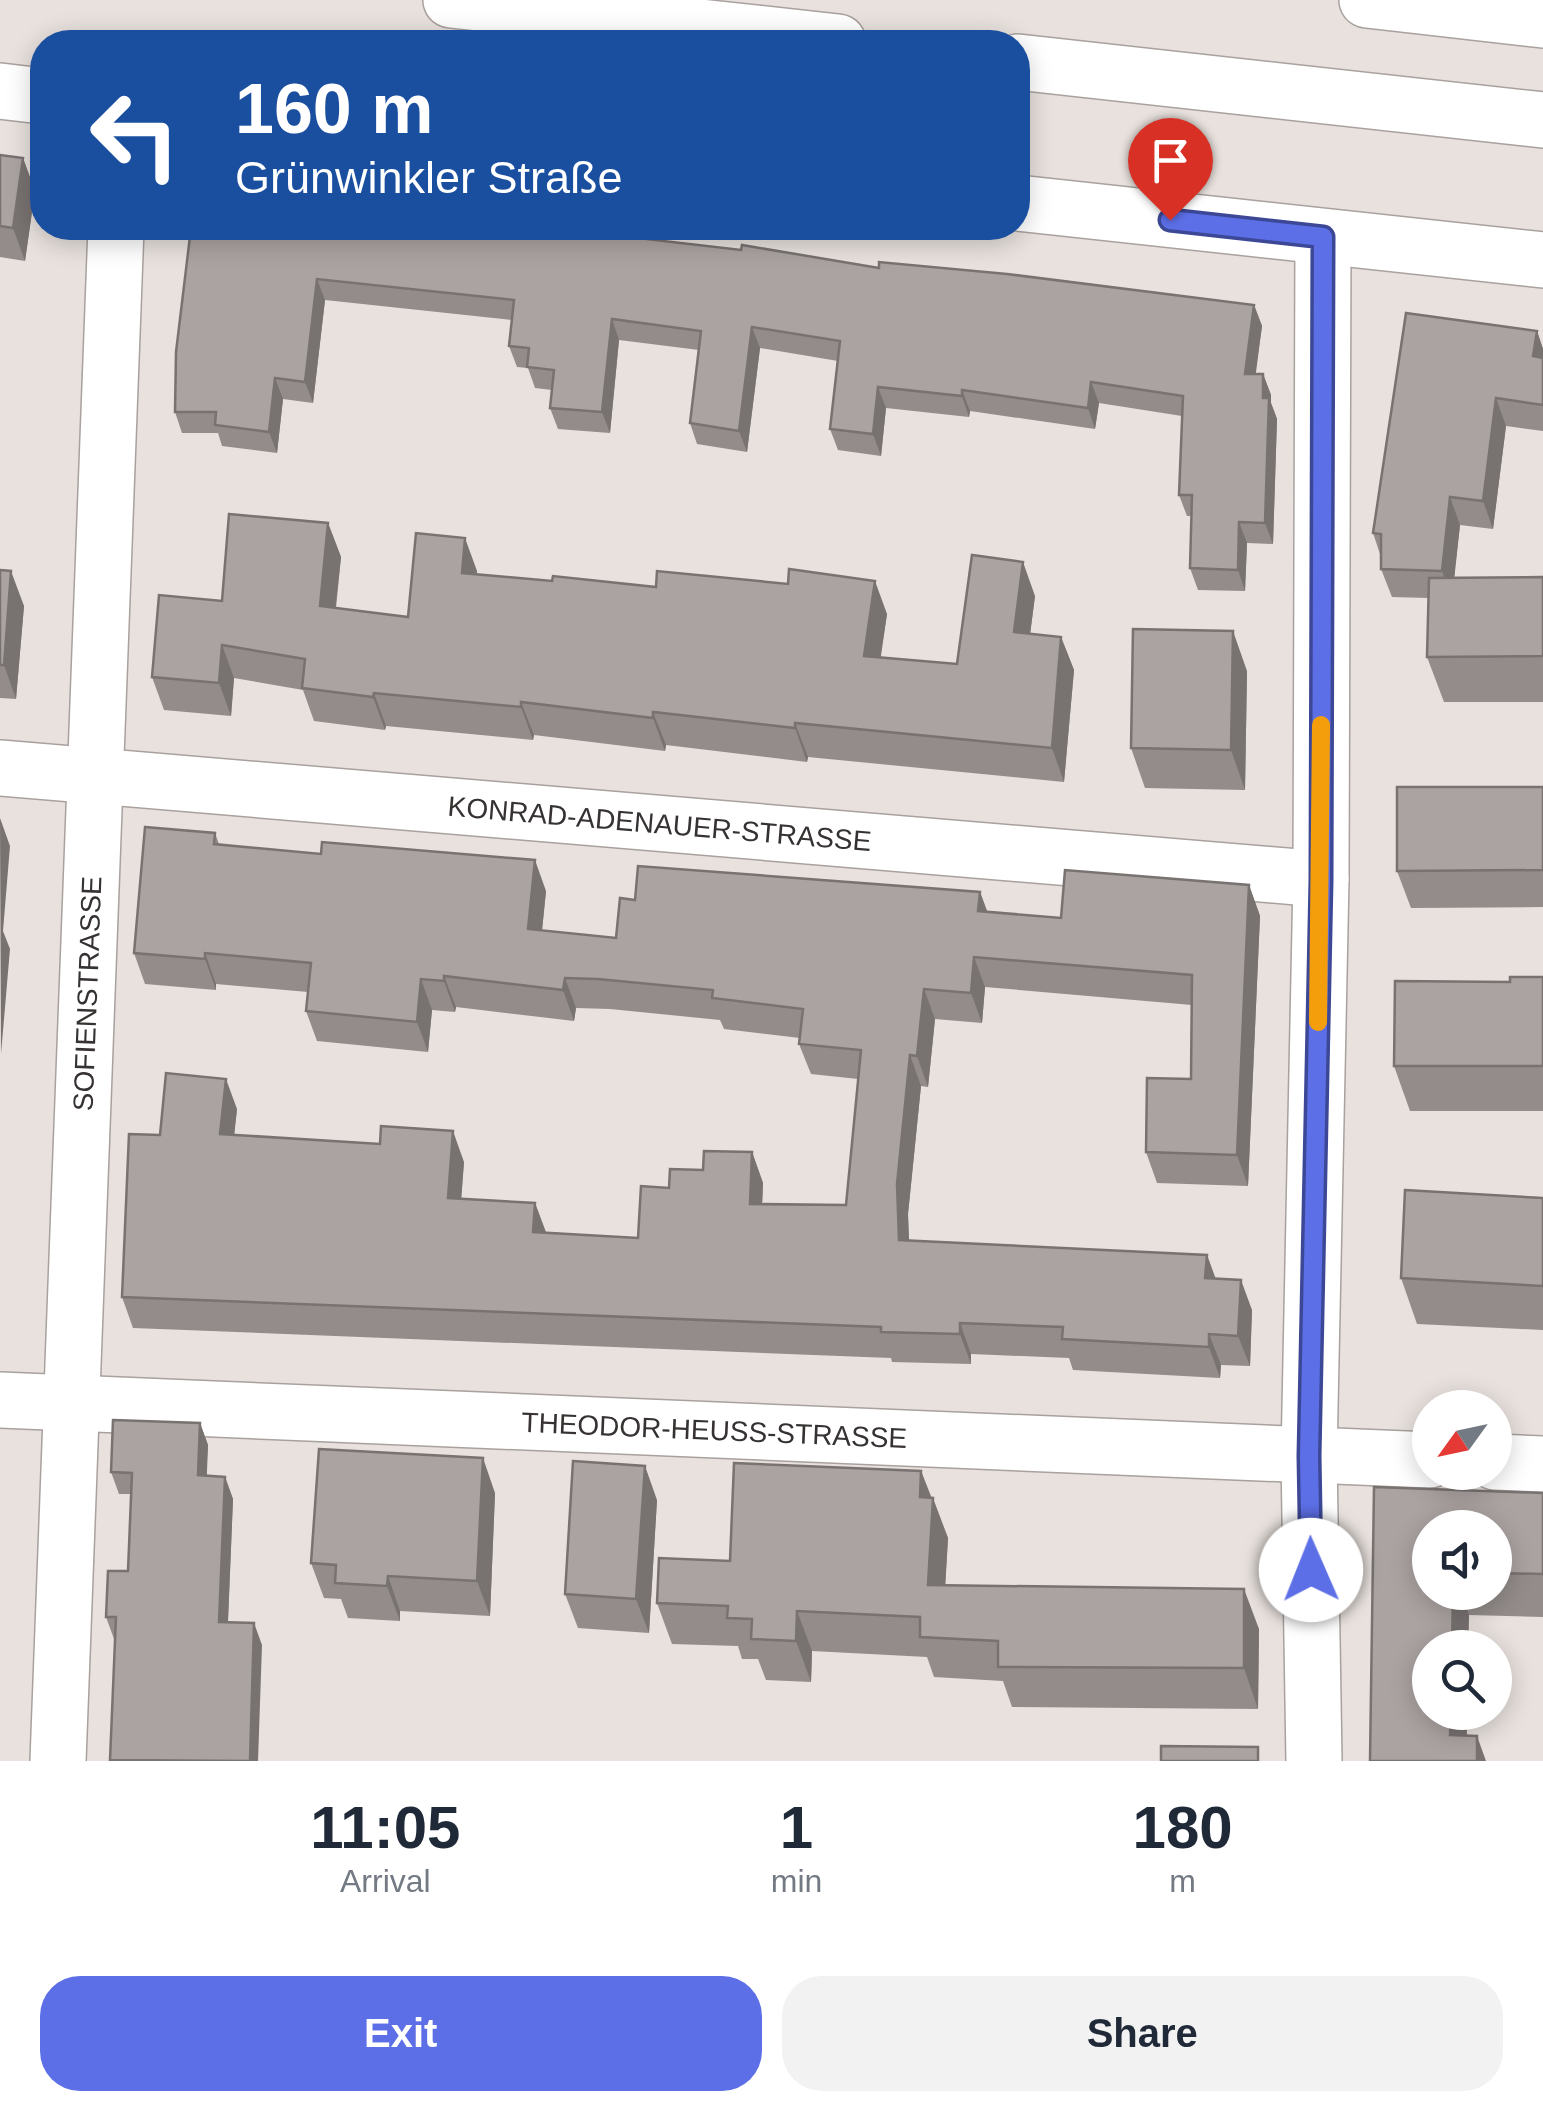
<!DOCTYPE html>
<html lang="en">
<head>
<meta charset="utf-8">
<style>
	body { margin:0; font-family:Arial,sans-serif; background:#f2f2f3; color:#1f2937; height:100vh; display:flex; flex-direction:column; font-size:38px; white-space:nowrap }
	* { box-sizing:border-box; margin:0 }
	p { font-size:32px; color:#747a83 }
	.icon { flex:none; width:55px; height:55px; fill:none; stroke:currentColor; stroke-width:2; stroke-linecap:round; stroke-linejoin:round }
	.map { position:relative; height:1761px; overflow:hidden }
	.details { display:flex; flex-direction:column; background:#fff; flex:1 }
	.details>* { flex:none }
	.hud { position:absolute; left:30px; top:30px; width:1000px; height:210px; border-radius:40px; box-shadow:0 5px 25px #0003; background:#1a4fa0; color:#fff; overflow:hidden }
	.needle { width:65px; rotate:237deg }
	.fabs { position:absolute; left:1412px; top:1390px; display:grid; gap:20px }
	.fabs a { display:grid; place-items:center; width:100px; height:100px; border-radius:50%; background:#fff; box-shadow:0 5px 25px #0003; font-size:50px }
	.pin { position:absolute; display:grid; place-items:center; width:85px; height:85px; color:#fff; margin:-102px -42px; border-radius:50% 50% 50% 0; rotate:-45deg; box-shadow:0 0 10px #0007 }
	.pin .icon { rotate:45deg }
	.me { position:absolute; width:110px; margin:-55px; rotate:359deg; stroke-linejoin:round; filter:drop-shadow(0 0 8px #0008) }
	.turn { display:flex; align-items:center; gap:35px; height:210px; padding:0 40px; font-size:45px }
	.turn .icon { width:130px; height:130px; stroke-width:2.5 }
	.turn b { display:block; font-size:70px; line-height:85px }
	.eta { display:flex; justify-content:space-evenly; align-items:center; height:170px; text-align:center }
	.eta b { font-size:60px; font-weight:800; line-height:70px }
	.primary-button { display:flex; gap:20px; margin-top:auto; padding:20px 40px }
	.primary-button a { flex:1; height:115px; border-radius:40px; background:#5c6fe6; color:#fff; font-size:40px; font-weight:800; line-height:115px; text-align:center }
	.primary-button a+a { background:#f2f2f3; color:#1f2937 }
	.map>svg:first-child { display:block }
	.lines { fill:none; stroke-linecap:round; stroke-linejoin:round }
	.street-casing { stroke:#a8a19e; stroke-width:58 }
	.primary-casing { stroke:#a8a19e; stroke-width:58 }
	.street { stroke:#fff; stroke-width:55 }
	.primary { stroke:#fff; stroke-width:55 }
	.wall { fill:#938c8b; fill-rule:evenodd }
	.shaded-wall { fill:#787271 }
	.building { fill:#aba3a2; stroke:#787271; stroke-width:2.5 }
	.route-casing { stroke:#3c4896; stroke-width:25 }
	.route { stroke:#5c6fe6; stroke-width:18 }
	.slow { stroke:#f59e0b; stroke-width:18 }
	.labels { text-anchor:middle; stroke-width:8; stroke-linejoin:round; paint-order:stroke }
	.street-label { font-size:28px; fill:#353231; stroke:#fff }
</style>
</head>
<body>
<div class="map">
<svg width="1543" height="1761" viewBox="0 0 1543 1761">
	<rect width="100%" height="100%" fill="#e8e1dd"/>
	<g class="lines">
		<g class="street-casing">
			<g id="street">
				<path d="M0,91L42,96"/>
				<path d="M1018,203L1543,260"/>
				<path id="s1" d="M0,768L1321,879"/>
				<path id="s2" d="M0,1400L1430,1460"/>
				<path d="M1495,1462L1543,1464"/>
				<path id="s3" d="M58,1761L116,228"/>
				<path d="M1314,1761L1309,1456L1321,879L1323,237"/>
			</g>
		</g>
		<g class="primary-casing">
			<path id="primary" d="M451,0L838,42
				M1367,0L1543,20
				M1018,62L1543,120"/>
		</g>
		<use href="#street" class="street"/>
		<use href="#primary" class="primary"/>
	</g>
	<path class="wall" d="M0,155L23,158L35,191L25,261L0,257Z
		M191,228L879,268L1254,305L1262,326L1255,374H1263L1271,395V403L1277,419L1273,544L1247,543L1245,591L1198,590L1190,568L1192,516H1187L1179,495L1182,416L1099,403L1095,429L970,411L969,417L886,408L881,456L838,450L830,429L838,361L760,348L747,452L697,444L690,423L699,350L619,340L610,433L558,429L550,408L552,390L535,388L528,368L517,367L509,346L512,320L325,300L313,403L283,399L277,453L222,446L218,433H182L175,412Z
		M1537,331L1543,349V431L1506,426L1493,529L1460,525L1454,577H1543V702H1444L1427,657L1429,598L1392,597L1381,569V557L1373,533Z
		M328,523L341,557L336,608L408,617L477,571V574L887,614L880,658L957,664L1035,596L1030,634L1061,637L1074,670L1064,782L808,757L807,762L666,745L665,751L534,735L533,740L386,726L385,730L314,721L303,690L234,678L231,716L164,710L152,677L222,601Z
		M0,570L24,606L16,699L0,698Z
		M1247,671L1245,790L1145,788L1131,748Z
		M1543,787V907L1411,908L1397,871Z
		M215,833L219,844L546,891L542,930L616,938L635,900L980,892L987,911L1061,918L1249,885L1260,916L1248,1186L1157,1183L1146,1152L1191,1079L1192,1005L985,987L982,1023L935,1019L928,1087L921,1086L908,1214L909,1240L1207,1255L1215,1278L1252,1310L1250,1366L1221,1365L1220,1378L1073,1370L1069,1358L971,1354V1364L892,1362L891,1358L133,1328L122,1297L160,1135L237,1109L234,1135L464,1162L461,1199L535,1203L546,1232L638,1238L669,1188L703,1170L752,1152L763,1183L762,1204L846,1205L858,1079L811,1074L799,1044L800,1038L724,1029L720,1020L610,1009L576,1008L574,1021L456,1007L455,1012L432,1010L428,1052L317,1041L306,1011L308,992L216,984V990L145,984L134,953Z
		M1543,977V1111H1410L1394,1066L1510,982Z
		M1543,1198V1330L1417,1324L1401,1278Z
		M200,1423L208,1445L206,1476L225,1477L233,1499L228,1622L262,1645L114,1639L106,1617L128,1571L131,1494H119L111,1472Z
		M921,1471L948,1538L945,1585L1259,1629L1258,1709L1012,1707L1003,1681L934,1677L927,1657L812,1651L811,1682L766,1680L758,1659H742L738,1646L672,1644L657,1603L730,1561Z
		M1374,1487L1543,1493V1617L1469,1615L1468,1648H1430V1712H1467V1735L1370,1761ZM1495,1528V1592H1430Z
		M495,1493L490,1616L400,1611V1621L348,1618L341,1599L324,1598L311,1563Z
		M657,1500L649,1633L578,1628L565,1594Z"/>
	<path class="shaded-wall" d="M23,158L35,191L25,261L13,228Z
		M317,279L325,300L313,403L305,382Z
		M1254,305L1262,326L1253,395L1245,374Z
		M612,319L619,340L610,433L602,412Z
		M752,327L760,348L747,452L739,431Z
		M1537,331L1543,349V383L1533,356Z
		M1263,374L1271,395V403L1277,419L1273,544L1265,523Z
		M275,378L283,399L277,453L269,432Z
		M1091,382L1099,403L1095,429L1088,408Z
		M878,387L886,408L881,456L873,434Z
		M962,390L970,411L969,417L962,396Z
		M1496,398L1506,426L1493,529L1483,501Z
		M1450,497L1460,525L1452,599L1442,571Z
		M1239,522L1247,543L1245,591L1238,570Z
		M328,523L341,557L332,639L320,606Z
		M465,538L477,571L474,606L462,573Z
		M1023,562L1035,596L1026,666L1014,632Z
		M11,571L24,606L16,699L4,665Z
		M875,581L887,614L876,690L864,656Z
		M1233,631L1247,671L1245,790L1231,750Z
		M1061,637L1074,670L1064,782L1052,748Z
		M222,645L234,678L231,716L219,683Z
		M374,693L386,726L385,730L373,697Z
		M521,702L534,735L533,740L521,707Z
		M653,712L666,745L665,751L653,718Z
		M795,723L808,757L807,762L795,728Z
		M0,818L10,846L3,931L10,949L1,1054Z
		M535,860L546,891L539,960L528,929Z
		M1249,885L1260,916L1248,1186L1237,1155Z
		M980,892L991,922L978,911Z
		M205,953L216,984V990L205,959Z
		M974,957L985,987L982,1023L971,993Z
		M444,976L456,1007L455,1012L444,981Z
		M565,978L576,1008L574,1021L563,990Z
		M421,979L432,1010L428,1052L417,1022Z
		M924,989L935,1019L928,1087L917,1056Z
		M910,1055L921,1086L908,1214L910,1270L899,1240L897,1184Z
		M226,1079L237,1109L231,1165L220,1134Z
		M453,1131L464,1162L459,1229L448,1198Z
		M752,1152L763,1183L761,1234L750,1204Z
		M535,1203L546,1233L533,1232Z
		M1207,1255L1218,1285L1205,1278Z
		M1241,1280L1252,1310L1250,1366L1238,1336Z
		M960,1323L971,1354V1364L960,1334Z
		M1209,1334L1221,1365L1220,1378L1209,1347Z
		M200,1423L208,1445L206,1497L198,1475Z
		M483,1458L495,1493L490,1616L477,1581Z
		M645,1466L657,1500L649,1633L636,1599Z
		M921,1471L933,1503V1498L948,1538L943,1626L928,1585L920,1497Z
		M225,1477L233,1499L227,1644L219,1622Z
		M388,1576L400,1611V1621L387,1586Z
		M1244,1589L1259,1629L1258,1709L1244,1668Z
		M1453,1592H1461L1469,1615L1468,1648H1452Z
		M797,1611L812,1651L811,1682L796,1641Z
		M254,1623L262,1645L258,1761H250Z
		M1451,1712H1467L1466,1761L1450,1735Z
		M1477,1736L1486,1761H1477Z"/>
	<path class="building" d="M0,155L23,158L13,228L0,226Z
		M191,228H551L741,250L742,245L879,268V262L1007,274L1254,305L1245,374H1263V398H1269L1265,523L1239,522L1238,570L1190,568L1192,495H1179L1183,396L1091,382L1088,408L962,390V396L878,387L873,434L830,429L840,341L752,327L739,431L690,423L701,331L612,319L602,412L550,408L554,370L527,367L529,348L509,346L514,300L317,279L305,382L275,378L269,432L215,425L216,412H175L176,352Z
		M1406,313L1537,331L1533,356L1543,358V405L1496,398L1483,501L1450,497L1442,571L1381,569V534L1373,533Z
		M229,514L328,523L320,606L408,617L416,533L465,538L462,573L552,581L553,576L656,587L657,571L788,584L789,569L875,581L864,656L957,664L972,555L1023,562L1014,632L1061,637L1052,748L795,723V728L653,712V718L521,702V707L374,693L373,697L302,688L305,659L222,645L219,683L152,677L159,595L222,601Z
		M0,570L11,571L4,665H0Z
		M1543,577V656L1427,657L1429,578Z
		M1133,629L1233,631L1231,750L1131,748Z
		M1397,787H1543V870L1397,871Z
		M145,827L215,833L214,844L321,854L322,842L535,860L528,929L616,938L620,898L635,900L638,866L980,892L978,911L1061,918L1065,870L1249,885L1237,1155L1146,1152L1147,1078L1191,1079L1192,975L974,957L971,993L924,989L917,1056L910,1055L897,1184L899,1240L1207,1255L1205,1278L1241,1280L1238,1336L1209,1334V1347L1062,1339L1063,1327L960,1323V1334L881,1332V1327L122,1297L129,1134L160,1135L166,1073L226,1079L220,1134L380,1144L381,1126L453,1131L448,1198L535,1203L533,1232L638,1238L641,1186L669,1188L670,1169L703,1170L704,1151L752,1152L750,1204L846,1205L861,1050L799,1044L803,1009L712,998L713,990L598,979L565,978L563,990L444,976V981L421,979L417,1022L306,1011L311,963L205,953V959L134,953Z
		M1510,977H1543V1066H1394L1395,981L1510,982Z
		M1405,1190L1543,1198V1286L1401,1278Z
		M113,1420L200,1423L198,1475L225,1477L219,1622L254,1623L250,1761L110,1760L116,1617H106L108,1571H128L132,1473L111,1472Z
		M319,1449L483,1458L477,1581L388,1576L387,1586L335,1583L336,1565L311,1563Z
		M573,1461L645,1466L636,1599L565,1594Z
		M734,1463L921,1471L920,1497L933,1498L928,1585L1244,1589V1668L998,1667V1641L920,1637V1617L797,1611L796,1641L751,1639L752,1619L727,1618L728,1606L657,1603L659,1558L730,1561Z
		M1374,1487L1543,1493V1574L1495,1573V1528H1430V1592H1453L1452,1648H1430V1712H1451L1450,1735L1477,1736V1761H1370Z
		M1161,1746L1258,1747V1761H1161Z"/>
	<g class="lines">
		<g class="route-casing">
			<path id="route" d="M1170,220L1323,237L1321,880L1309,1456L1311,1570"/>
		</g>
		<use href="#route" class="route"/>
		<path class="slow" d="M1318,1022L1321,725"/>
	</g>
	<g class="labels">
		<g class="street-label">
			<text dy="10" stroke="none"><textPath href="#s1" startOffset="662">KONRAD-ADENAUER-STRASSE</textPath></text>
			<text dy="10" stroke="none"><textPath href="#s3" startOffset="768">SOFIENSTRASSE</textPath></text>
			<text dy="10" stroke="none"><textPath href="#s2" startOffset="715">THEODOR-HEUSS-STRASSE</textPath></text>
		</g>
	</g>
</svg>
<div class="fabs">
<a><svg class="needle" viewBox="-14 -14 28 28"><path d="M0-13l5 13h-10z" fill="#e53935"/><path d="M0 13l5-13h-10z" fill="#747a83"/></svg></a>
<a><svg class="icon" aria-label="sound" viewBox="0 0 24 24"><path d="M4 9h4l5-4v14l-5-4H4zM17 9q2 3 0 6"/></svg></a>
<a><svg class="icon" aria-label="search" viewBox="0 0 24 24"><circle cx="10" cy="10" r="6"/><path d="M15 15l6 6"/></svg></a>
</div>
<div class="pin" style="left:1170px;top:220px;background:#d93025"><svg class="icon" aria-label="arrive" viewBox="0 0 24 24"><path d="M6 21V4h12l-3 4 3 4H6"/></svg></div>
<svg class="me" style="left:1311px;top:1570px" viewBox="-20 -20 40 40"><circle r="19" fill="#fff"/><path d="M0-13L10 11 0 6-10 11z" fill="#5c6fe6"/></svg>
<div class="hud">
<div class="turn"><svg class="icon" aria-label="left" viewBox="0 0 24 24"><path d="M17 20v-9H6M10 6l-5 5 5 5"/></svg><div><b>160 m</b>Grünwinkler Straße</div></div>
</div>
</div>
<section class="details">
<div class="eta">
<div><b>11:05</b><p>Arrival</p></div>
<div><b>1</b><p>min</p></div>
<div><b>180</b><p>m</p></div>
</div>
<div class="primary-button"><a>Exit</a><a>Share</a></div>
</section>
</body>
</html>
